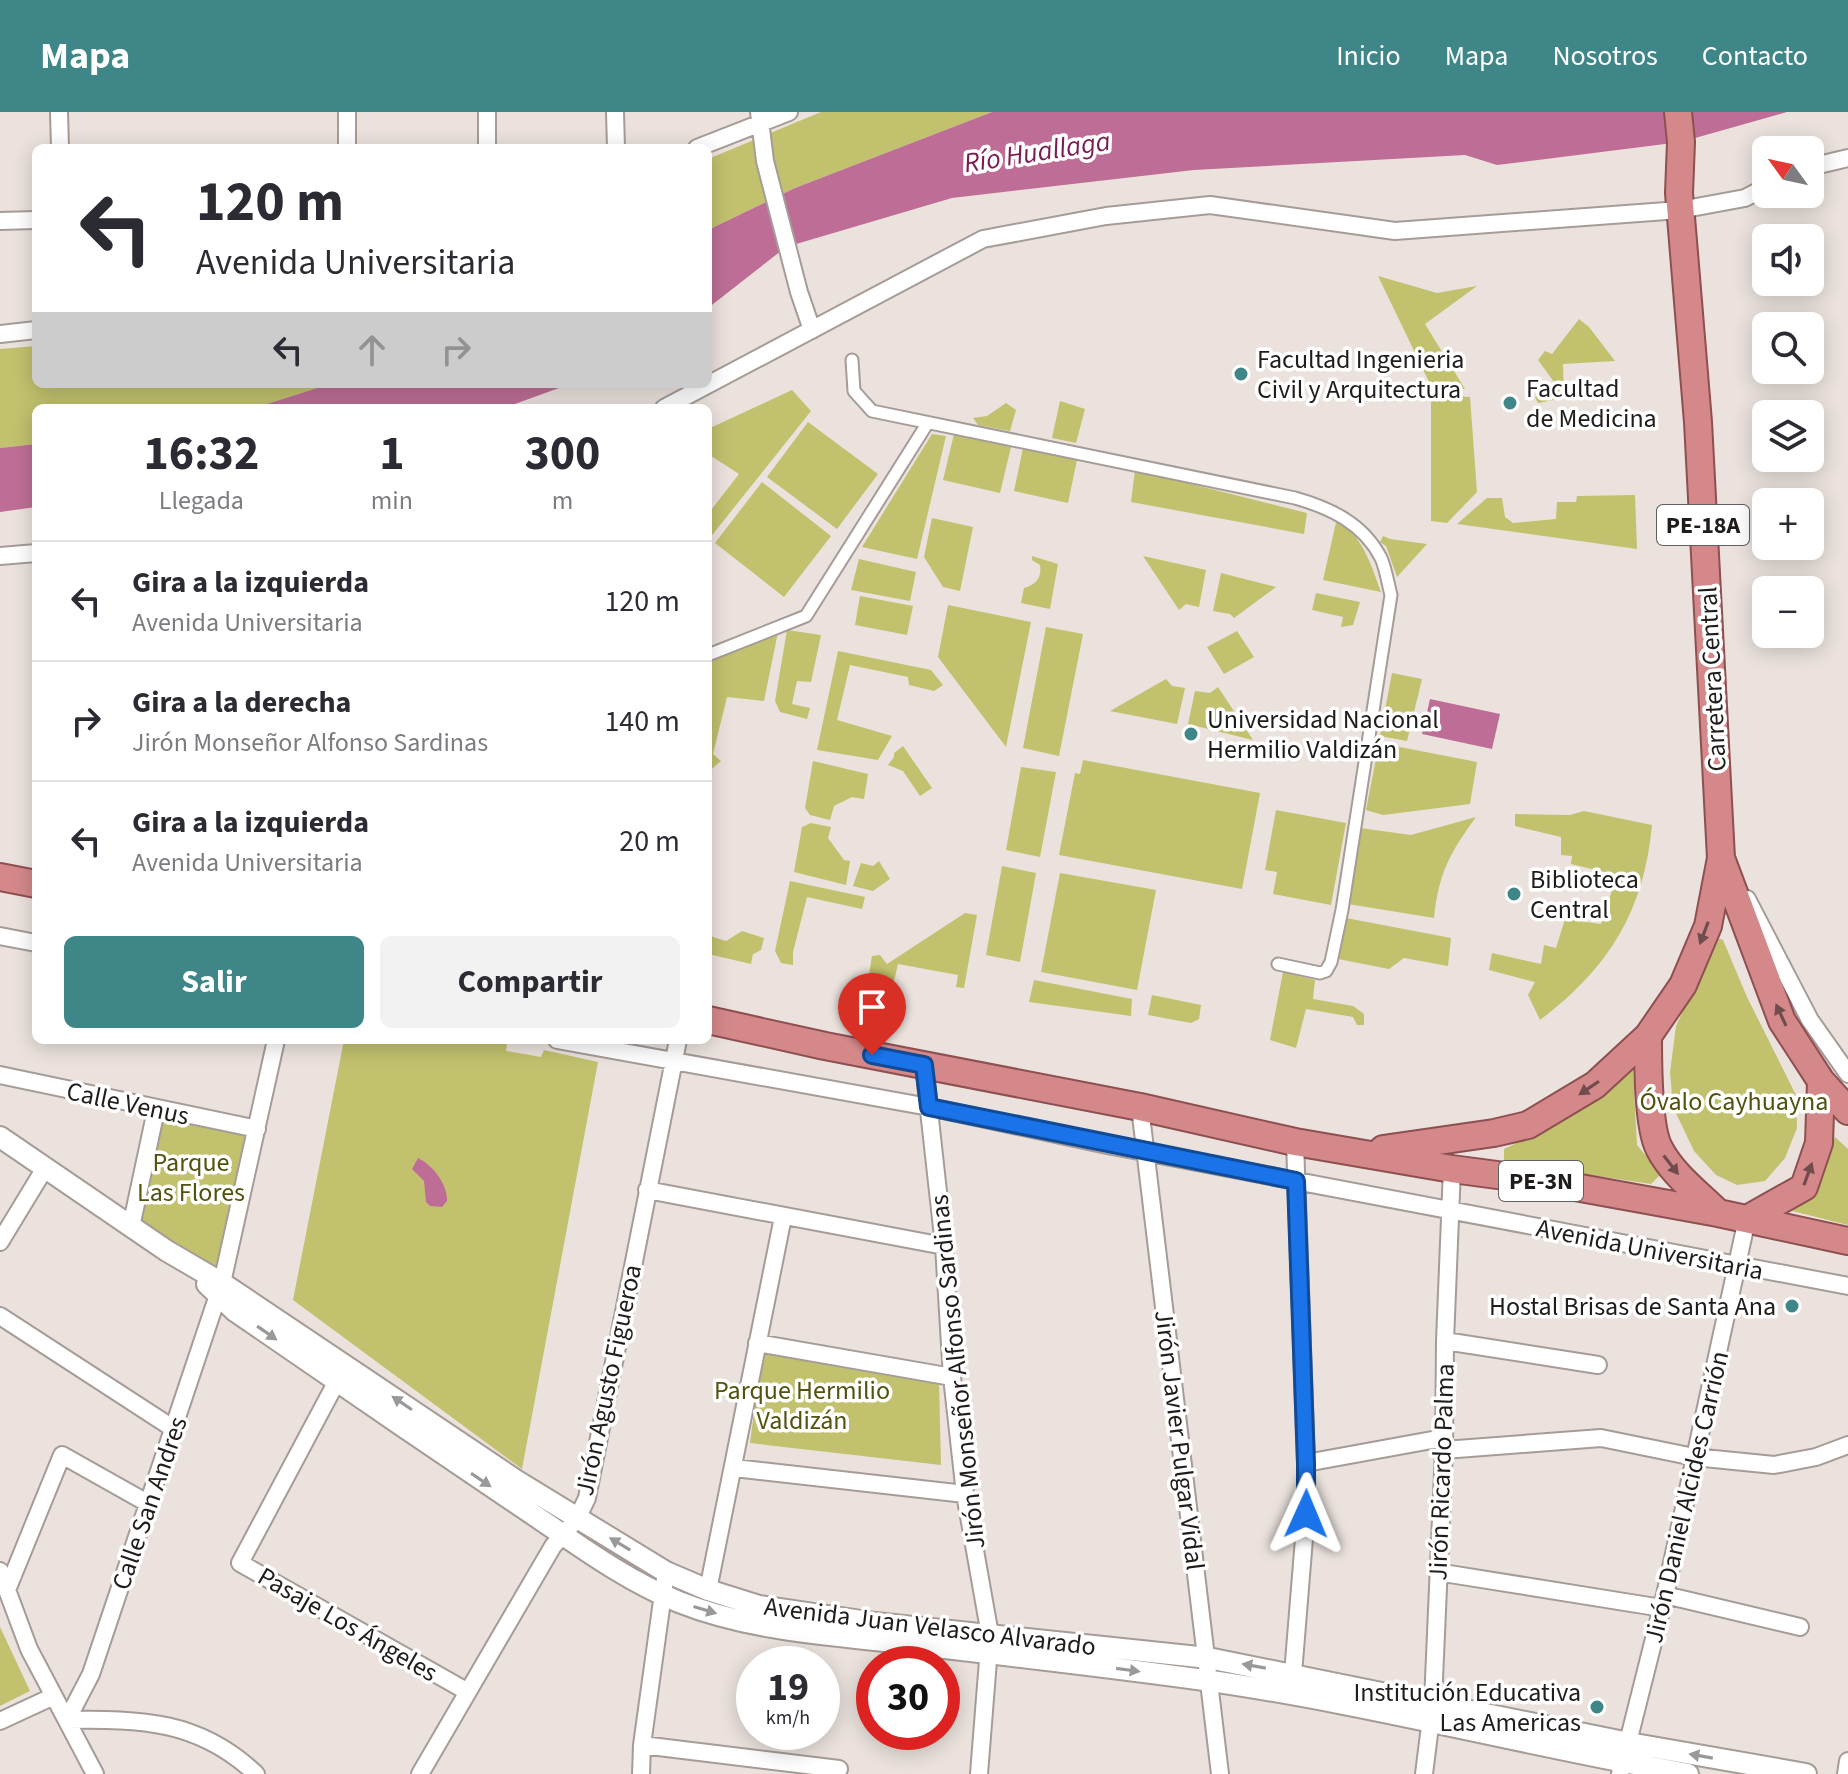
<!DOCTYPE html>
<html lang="es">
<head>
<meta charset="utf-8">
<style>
	body { margin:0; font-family:"Source Sans 3",sans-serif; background:#f2f2f3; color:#2b2b33; height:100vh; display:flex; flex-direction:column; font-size:30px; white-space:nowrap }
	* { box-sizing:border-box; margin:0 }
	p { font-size:26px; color:#7c7c81 }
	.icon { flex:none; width:44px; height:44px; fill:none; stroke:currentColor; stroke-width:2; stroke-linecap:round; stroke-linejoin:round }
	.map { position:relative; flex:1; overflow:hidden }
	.drawer { position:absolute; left:32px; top:292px; width:680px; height:640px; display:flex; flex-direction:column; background:#fff; border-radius:12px; box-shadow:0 4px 20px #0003 }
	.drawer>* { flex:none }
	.banner { position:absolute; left:32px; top:32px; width:680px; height:244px; border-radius:12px; box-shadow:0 4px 20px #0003; background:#fff; color:#2b2b33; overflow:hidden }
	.needle { width:52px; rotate:303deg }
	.tools { position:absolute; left:1752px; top:24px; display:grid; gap:16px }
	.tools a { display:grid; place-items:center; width:72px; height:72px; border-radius:12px; background:#fff; box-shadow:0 4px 20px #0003; font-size:40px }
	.speed { position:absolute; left:736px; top:1534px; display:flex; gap:16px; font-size:40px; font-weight:700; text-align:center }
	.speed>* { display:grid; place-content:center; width:104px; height:104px; border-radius:50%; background:#fff; box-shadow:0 4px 20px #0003; line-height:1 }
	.speed small { font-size:20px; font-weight:400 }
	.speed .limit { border:12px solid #d22; background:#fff; color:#111 }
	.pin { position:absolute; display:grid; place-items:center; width:68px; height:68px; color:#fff; margin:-82px -34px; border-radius:50% 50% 50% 0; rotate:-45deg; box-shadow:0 0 8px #0007 }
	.pin .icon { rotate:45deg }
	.me { position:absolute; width:88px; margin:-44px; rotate:1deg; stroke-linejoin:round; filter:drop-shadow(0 0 6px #0008) }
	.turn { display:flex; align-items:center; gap:28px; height:168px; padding:0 32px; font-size:36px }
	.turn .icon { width:104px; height:104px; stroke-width:2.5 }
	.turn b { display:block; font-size:56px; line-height:68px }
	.lanes { display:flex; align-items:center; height:76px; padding:0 32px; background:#0003; justify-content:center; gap:40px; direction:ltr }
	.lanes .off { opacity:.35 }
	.eta { display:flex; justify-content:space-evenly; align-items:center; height:136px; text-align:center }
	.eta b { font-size:48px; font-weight:700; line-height:56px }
	.action { display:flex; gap:16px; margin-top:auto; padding:16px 32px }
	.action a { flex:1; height:92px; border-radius:12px; background:#3e8688; color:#fff; font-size:32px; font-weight:700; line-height:92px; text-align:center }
	.action a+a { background:#f2f2f3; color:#2b2b33 }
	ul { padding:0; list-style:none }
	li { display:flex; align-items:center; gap:24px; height:120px; padding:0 32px; border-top:2px solid #e1e1e2 }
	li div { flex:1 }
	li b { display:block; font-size:30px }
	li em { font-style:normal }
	header { display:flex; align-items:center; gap:48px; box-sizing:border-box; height:112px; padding:0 40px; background:#3e8688; color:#fff }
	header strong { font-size:38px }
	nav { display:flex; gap:44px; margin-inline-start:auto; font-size:28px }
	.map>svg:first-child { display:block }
	.green { fill:#c1c16e }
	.water { fill:#be6e96 }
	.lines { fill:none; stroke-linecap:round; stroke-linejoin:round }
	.pedestrian-casing { stroke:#a59c97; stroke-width:15 }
	.minor-casing { stroke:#a59c97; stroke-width:20 }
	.tertiary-casing { stroke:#a59c97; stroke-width:24 }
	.trunk-casing { stroke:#8e4f50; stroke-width:30 }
	.pedestrian { stroke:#fff; stroke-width:11 }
	.minor { stroke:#fff; stroke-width:16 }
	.tertiary { stroke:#fff; stroke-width:20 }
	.trunk { stroke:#d4888a; stroke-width:26 }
	.oneway { fill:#704d4c }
	.oneway2 { fill:#9a9998 }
	.route-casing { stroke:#114b97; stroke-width:20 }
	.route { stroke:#1a73e8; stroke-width:14 }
	.poi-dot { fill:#3e8688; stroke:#fff; stroke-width:3 }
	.labels { text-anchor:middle; stroke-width:7; stroke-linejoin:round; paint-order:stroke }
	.shield { fill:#fff; stroke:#62605f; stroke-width:2 }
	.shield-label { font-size:24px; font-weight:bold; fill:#1f1c1a }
	.poi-label { font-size:26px; fill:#1f1c1a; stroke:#fff; text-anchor:start }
	.street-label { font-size:26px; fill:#1f1c1a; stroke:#fff }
	.park-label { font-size:26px; fill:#53520e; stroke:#fff }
	.water-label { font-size:28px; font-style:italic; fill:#7b1a53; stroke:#fff }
</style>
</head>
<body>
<header>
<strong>Mapa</strong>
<nav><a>Inicio</a><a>Mapa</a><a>Nosotros</a><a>Contacto</a></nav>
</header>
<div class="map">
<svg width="1848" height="1662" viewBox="0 0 1848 1662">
	<rect width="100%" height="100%" fill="#ebe2dd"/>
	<path class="green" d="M821,0H992L795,76L708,118V47Z
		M1378,164L1437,181L1477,174L1425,212L1465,277L1432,276Z
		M1579,207L1589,215L1615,249L1563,252L1564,286L1538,291L1535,285L1554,270L1538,248L1545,239L1552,242Z
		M36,234V272H330L254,296H36V332L0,336V237Z
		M792,278L811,299L709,427L708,402L739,362L708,342V317Z
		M1431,283L1470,285L1477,380L1447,411L1431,409Z
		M1060,289L1085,297L1076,331L1052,326Z
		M1006,291L1016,298L1010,319L978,313L973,306L987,304Z
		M808,310L878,362L837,417L767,365Z
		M932,322L946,324L917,447L862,435Z
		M954,322L1011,335L1000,381L943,368Z
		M1023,336L1077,348L1068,391L1014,379Z
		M1135,358L1307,401L1304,422L1131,390Z
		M762,370L831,424L784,485L715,431Z
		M1635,383L1637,437L1457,412L1487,386H1502L1505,405L1513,411L1556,407L1557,390H1576L1577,384Z
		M932,406L973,415L960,479L943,475L924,445Z
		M1337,406C1363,427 1370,449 1381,480L1323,468Z
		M1383,424L1390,427L1427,432L1397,465L1386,434L1380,430Z
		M1032,444L1058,452L1050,497L1021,491L1024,476C1036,472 1042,466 1040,453L1032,448Z
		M1143,444L1206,458L1199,495L1186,492L1179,498Z
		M859,447L916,460L910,489L851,478Z
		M1221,461L1276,475L1234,506L1230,502L1213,499Z
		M1316,481L1360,490L1353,513L1341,515L1343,505L1312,498Z
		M860,484L913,494L907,523L855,513Z
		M948,493L1031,510L1006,635L938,545Z
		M1046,515L1083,522L1059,644L1023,636Z
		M787,518L821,523L811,570L797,569L792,592L810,596L807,607L780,600L775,589Z
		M1237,519L1254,545L1224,562L1207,535Z
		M778,520L764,589L727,585L713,642L721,649L708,660L709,548Z
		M838,539L931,558L943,573L934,579L909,573L908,565L850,553L837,608L892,624L878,648L817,638Z
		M1392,561L1422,567L1407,629L1380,624Z
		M1166,567L1172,574L1185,576L1177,612L1110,599Z
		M1218,575L1253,628L1188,612L1195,579L1210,581Z
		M1379,631L1477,650L1470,692L1383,703L1366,698Z
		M903,634L932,676L920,684L903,659L888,653L894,645V641Z
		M1083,648L1260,681L1242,777L1059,743L1075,661L1080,662Z
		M813,649L868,662L864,687L852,685L834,694L830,708L810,703L805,696Z
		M1021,655L1056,660L1040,745L1006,738Z
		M1276,698L1346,711L1331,793L1273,782L1277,760L1265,758Z
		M1584,699L1652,713C1644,799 1609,856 1540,908L1528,883L1535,870L1489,858L1492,841L1541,852L1544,833L1556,836L1565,807L1601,812L1617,763L1571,752L1572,744L1561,743V725L1515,714V702L1570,703Z
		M1476,705C1450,741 1439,760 1434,806L1348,792L1360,716L1411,723Z
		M811,711L831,715L828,726L844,748L850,749L846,773L794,760L802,715Z
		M879,749L890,767L873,779L853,774L861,751L873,754Z
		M1002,754L1036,761L1020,850L986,843Z
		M1060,761L1156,778L1137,878L1041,860Z
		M790,769L865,785L862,797L807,785L793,840V853L781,851L775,839Z
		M965,801L977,803L964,876L956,875L958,863L898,852L893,873L868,868L872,844L880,843L887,852Z
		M1346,806L1451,826L1448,854L1404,846L1389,857L1338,847Z
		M708,818L713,825L726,829L742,819L764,826L761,838L753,842L751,852L708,842Z
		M1717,826L1723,828L1747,885L1796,983L1797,1016L1785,1046L1765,1069L1737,1073L1716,1063L1694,1039L1673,995L1670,960L1676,914Z
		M1283,860L1315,868L1313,887L1353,894L1364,902V913H1357L1353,905L1306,897L1296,936L1270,928Z
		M1034,868L1132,887L1131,904L1029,890Z
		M1152,883L1201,893L1199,907L1191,911L1148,903Z
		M344,928H489L507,932L506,939L541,945L544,938L598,950L522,1357L293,1188Z
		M1633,958L1637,1033L1661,1062L1651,1072L1504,1050V1037L1563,1009Z
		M158,1005L246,1019L215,1169L137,1110Z
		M1835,1025L1848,1037V1113L1792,1099L1820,1070Z
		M762,1241L939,1269L941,1353L750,1331Z
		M0,1515L30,1579L0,1594Z"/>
	<path class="water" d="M992,0H1787L1681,30L1497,53L1465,43L1194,58L952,86L786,135L708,196V118L795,76Z
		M330,272H570L504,296H254Z
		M36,332V395L0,400V336Z
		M1430,587L1500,602L1492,637L1422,622Z
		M418,1046C433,1053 448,1073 447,1089L442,1095L430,1094L426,1090L424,1069L412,1057Z"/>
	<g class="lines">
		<g class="pedestrian-casing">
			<path id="pedestrian" d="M852,248L854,279L872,299L1295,386C1330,396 1363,411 1381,446C1386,457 1388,472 1391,483L1342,798L1331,850L1326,859L1320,861L1278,852
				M708,543L806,504L927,312"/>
		</g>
		<g class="minor-casing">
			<path id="minor" d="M59,0L60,36
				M487,0V36
				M615,0L616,36
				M759,0L765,49L799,180L812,218
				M347,36V0
				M697,36L789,0
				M1810,55L1848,46
				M0,109L36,108
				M0,222L36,218
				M664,296L983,127L1106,104L1210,93L1395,119L1680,98L1745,86L1766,75
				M0,444L36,441
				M1747,787L1810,908L1848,962
				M0,824L36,831
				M557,928L929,995L1107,1033L1848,1174
				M924,953L944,1134L952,1265L965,1382L990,1523L979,1662
				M0,963L257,1017
				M1140,995L1220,1662
				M647,1078L944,1134
				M131,1115L156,998
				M0,1130L45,1056
				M0,1204L174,1317
				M1445,1229L1598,1253
				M757,1231L952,1265
				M337,1269L240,1451L468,1580
				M1444,1338L1601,1326L1694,1345L1774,1353L1816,1345L1848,1333
				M1306,1351L1443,1326
				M734,1356L965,1382
				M0,1459L29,1537L95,1662
				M1437,1460L1662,1496
				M7,1478L62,1343L149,1392
				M708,1478L783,1105
				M1665,1483L1800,1515
				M1293,1562L1306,1402V1351L1295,1030
				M0,1609L54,1584
				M642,1633L839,1657
				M256,1662C199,1608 141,1607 67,1608L91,1562L222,1171L276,928
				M420,1662L553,1434L577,1407L587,1386L678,928
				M641,1662L642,1633L666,1460
				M1424,1662L1433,1590L1444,1338L1445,1229L1452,1057
				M1620,1662L1665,1483L1747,1107
				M1846,1662L1848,1649"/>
		</g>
		<g class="tertiary-casing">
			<path id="tertiary" d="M0,1025L167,1139L222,1171L517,1369L666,1460L708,1478L759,1494L875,1511L1208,1546L1629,1631L1806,1662
				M207,1172L235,1199C329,1264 424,1329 519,1393C570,1427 622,1467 679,1490C752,1519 833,1523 910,1532C1006,1543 1101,1554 1197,1567C1362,1590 1524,1633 1688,1662"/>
		</g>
		<g class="trunk-casing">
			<path id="trunk" d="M1678,0L1681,30L1679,81L1698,310L1721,746L1782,909L1821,969L1848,999
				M0,765L36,772
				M708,908L825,934L1140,995L1295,1030L1452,1057L1542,1069L1718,1101L1848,1129
				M1648,924C1648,950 1648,1015 1659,1036C1672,1062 1699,1082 1718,1101
				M1383,1037L1494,1021L1528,1013L1595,973L1648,924L1683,873L1708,814L1721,746
				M1747,1107L1804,1075L1819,1031L1821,969"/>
		</g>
		<use href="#pedestrian" class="pedestrian"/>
		<use href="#minor" class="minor"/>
		<use href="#tertiary" class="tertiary"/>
		<use href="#trunk" class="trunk"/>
	</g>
	<defs><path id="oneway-solid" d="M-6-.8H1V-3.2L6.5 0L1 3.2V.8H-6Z" transform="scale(2)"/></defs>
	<g class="oneway">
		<use href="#oneway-solid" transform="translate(1704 821) rotate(111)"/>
		<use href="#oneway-solid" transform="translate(1781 903) rotate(-115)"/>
		<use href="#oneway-solid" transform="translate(1589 976) rotate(146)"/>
		<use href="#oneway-solid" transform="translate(1671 1053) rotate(52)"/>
		<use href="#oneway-solid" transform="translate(1808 1062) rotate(-70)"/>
	</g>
	<g class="oneway2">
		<use href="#oneway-solid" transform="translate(267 1221) rotate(35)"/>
		<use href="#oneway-solid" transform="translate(402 1291) rotate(-146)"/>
		<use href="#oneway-solid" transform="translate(481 1368) rotate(34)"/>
		<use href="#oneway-solid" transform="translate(620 1432) rotate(-149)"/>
		<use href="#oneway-solid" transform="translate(705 1498) rotate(17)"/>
		<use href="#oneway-solid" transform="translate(1254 1554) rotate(-170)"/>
		<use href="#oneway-solid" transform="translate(1128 1558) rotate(8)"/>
		<use href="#oneway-solid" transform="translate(1701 1644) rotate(-170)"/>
	</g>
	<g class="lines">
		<g class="route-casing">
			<path id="route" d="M872,943L924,953L929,995L1296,1069L1306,1351V1402"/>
		</g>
		<use href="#route" class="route"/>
	</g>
	<g class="poi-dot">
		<circle cx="1241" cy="262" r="8"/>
		<circle cx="1510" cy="291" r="8"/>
		<circle cx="1191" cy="622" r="8"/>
		<circle cx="1514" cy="782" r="8"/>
		<circle cx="1792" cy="1194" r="8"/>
		<circle cx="1597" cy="1595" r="8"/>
	</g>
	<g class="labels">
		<g class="shield">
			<rect x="1657" y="393" width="92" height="40" rx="6"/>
			<rect x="1499" y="1049" width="84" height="40" rx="6"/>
		</g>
		<g class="shield-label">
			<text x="1703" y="421">PE-18A</text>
			<text x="1541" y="1077">PE-3N</text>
		</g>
		<g class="poi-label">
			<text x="1257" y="256">Facultad Ingenieria<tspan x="1257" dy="30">Civil y Arquitectura</tspan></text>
			<text x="1526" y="285">Facultad<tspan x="1526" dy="30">de Medicina</tspan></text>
			<text x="1207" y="616">Universidad Nacional<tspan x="1207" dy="30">Hermilio Valdizán</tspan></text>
			<text x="1530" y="776">Biblioteca<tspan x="1530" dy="30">Central</tspan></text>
			<text x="1776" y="1203" text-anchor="end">Hostal Brisas de Santa Ana</text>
			<text x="1581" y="1589" text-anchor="end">Institución Educativa<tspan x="1581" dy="30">Las Americas</tspan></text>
		</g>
		<g class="street-label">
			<text transform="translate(1712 567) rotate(-93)" y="9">Carretera Central</text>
			<text transform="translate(128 991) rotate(12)" y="9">Calle Venus</text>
			<text transform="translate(1650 1137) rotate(11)" y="9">Avenida Universitaria</text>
			<text transform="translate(957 1260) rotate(-96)" y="9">Jirón Monseñor Alfonso Sardinas</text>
			<text transform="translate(608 1268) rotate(-78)" y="9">Jirón Agusto Figueroa</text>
			<text transform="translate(1180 1328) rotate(83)" y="9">Jirón Javier Pulgar Vidal</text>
			<text transform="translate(1441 1360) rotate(-88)" y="9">Jirón Ricardo Palma</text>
			<text transform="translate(1686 1385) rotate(-77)" y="9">Jirón Daniel Alcides Carrión</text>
			<text transform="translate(149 1391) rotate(-71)" y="9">Calle San Andres</text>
			<text transform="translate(348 1512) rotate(30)" y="9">Pasaje Los Ángeles</text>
			<text transform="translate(930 1514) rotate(7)" y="9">Avenida Juan Velasco Alvarado</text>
		</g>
		<g class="park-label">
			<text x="1734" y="998">Óvalo Cayhuayna</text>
			<text x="191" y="1059">Parque<tspan x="191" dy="30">Las Flores</tspan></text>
			<text x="802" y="1287">Parque Hermilio<tspan x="802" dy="30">Valdizán</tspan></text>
		</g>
		<g class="water-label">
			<text transform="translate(1037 39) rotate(-9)" y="10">Río Huallaga</text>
		</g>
	</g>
</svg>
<div class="tools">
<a><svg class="needle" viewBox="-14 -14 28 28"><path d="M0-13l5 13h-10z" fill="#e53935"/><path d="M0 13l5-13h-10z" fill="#7c7c81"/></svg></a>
<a><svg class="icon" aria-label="sound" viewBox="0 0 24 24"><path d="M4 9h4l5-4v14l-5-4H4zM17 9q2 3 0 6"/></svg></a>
<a><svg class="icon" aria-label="search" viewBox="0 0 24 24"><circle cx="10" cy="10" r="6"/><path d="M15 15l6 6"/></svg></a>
<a><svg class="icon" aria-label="layers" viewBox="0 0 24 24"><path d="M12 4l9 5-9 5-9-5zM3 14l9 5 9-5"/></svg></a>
<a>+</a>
<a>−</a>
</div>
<div class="speed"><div>19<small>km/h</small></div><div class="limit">30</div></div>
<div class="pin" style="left:872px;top:943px;background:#d93025"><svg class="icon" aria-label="arrive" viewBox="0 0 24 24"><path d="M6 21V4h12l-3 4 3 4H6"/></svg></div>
<svg class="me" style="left:1306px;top:1402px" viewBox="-20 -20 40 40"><path d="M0-17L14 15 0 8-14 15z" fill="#1a73e8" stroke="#fff" stroke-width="4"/></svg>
<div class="banner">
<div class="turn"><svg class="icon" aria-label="left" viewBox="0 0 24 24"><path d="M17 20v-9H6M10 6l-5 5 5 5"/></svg><div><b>120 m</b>Avenida Universitaria</div></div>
<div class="lanes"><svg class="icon" aria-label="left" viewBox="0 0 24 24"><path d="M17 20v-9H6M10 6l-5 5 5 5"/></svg><svg class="icon off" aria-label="ahead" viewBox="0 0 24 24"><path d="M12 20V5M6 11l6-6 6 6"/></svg><svg class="icon off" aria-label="right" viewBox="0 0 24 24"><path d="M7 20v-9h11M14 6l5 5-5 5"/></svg></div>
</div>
<section class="drawer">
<div class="eta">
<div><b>16:32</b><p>Llegada</p></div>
<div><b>1</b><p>min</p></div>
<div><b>300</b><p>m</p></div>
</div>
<ul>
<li><svg class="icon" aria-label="left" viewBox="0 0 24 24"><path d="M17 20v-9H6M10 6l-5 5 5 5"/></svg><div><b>Gira a la izquierda</b><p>Avenida Universitaria</p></div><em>120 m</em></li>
<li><svg class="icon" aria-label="right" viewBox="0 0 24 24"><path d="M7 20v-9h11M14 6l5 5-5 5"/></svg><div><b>Gira a la derecha</b><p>Jirón Monseñor Alfonso Sardinas</p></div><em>140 m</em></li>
<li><svg class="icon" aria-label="left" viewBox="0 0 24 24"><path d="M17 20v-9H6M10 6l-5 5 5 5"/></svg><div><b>Gira a la izquierda</b><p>Avenida Universitaria</p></div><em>20 m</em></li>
</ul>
<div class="action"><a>Salir</a><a>Compartir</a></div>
</section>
</div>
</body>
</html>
